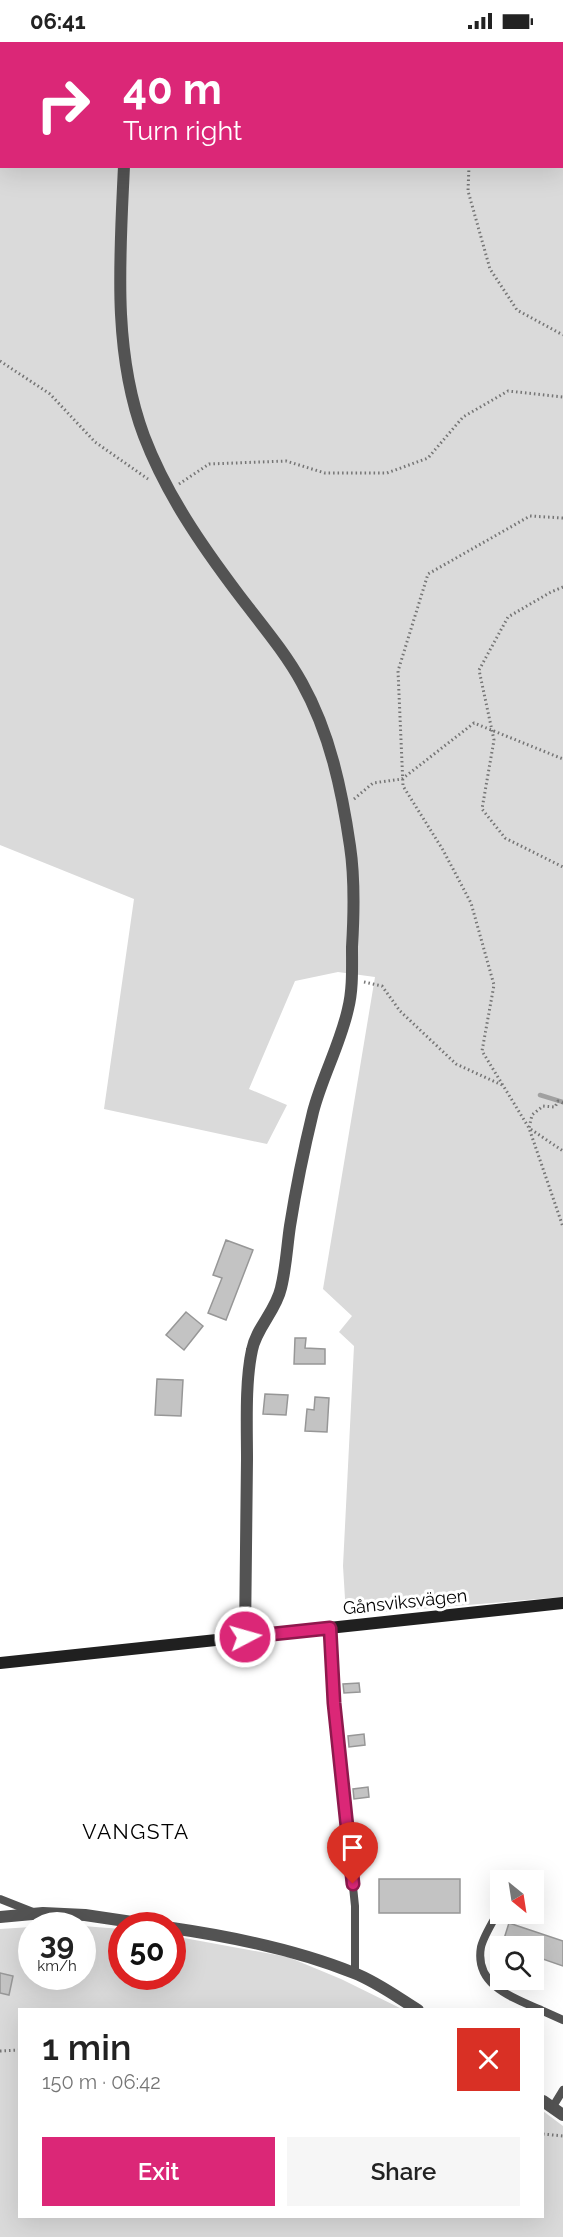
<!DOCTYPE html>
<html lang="en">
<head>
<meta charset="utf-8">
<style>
	body { margin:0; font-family:Raleway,sans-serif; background:#f6f6f6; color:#222; height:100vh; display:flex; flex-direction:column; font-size:22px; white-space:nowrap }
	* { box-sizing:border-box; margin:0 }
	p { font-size:20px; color:#767676 }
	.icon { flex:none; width:33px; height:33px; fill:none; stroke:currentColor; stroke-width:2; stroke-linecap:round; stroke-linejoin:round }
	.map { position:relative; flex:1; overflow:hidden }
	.side { position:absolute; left:18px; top:1966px; width:526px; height:210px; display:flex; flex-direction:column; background:#fff; border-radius:0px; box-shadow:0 6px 24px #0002 }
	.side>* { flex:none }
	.guide { position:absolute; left:0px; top:0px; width:564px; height:126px; box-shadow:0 6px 24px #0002; background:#db2777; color:#fff; overflow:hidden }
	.needle { width:39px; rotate:150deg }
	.fabs { position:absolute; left:490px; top:1828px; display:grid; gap:12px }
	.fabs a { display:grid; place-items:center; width:54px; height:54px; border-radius:0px; background:#fff; box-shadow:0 6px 24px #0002; font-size:30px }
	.speed { position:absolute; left:18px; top:1870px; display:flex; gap:12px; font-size:30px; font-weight:700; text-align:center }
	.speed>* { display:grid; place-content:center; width:78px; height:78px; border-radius:50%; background:#fff; box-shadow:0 6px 24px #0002; line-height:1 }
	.speed small { font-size:15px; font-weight:400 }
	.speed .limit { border:9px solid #d22; background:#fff; color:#111 }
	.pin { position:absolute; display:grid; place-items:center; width:51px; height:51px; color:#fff; margin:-62px -26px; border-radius:50% 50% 50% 0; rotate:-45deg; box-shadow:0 0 6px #0007 }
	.pin .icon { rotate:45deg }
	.me { position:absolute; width:66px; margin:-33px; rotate:84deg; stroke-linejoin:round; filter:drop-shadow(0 0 4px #0008) }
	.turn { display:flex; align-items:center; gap:21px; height:126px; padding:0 24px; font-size:27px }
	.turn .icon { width:78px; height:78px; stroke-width:2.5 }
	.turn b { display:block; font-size:42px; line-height:51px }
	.round { display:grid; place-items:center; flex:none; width:63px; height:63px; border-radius:0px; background:#f6f6f6 }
	.overview { display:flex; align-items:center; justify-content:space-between; height:102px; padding:0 24px }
	h1 { font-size:36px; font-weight:600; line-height:45px }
	.action { display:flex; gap:12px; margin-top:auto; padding:12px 24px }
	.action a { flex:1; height:69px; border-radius:0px; background:#db2777; color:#fff; font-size:24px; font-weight:600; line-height:69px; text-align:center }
	.action a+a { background:#f6f6f6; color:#222 }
	.status { display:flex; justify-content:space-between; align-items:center; height:42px; padding:0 30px; background:#fff; direction:ltr }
	.status svg { height:16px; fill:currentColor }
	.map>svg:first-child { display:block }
	.green { fill:#dadada; fill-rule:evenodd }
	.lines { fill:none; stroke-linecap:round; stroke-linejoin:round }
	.stream { stroke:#a1a1a1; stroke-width:4.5 }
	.building { fill:#c3c3c3; stroke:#979797; stroke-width:1.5 }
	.path { stroke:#757575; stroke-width:3; stroke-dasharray:1.5 3; stroke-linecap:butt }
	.lane { stroke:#535353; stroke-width:8 }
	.street { stroke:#535353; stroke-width:12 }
	.secondary { stroke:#202020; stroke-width:12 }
	.route-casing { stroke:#8e194d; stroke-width:15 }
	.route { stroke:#db2777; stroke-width:10 }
	.labels { text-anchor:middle; stroke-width:6; stroke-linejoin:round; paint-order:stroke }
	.street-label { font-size:18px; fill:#000; stroke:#fff }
	.quarter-label { font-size:21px; letter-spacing:1.5px; fill:#000; stroke:#fff }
</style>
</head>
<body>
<div class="status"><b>06:41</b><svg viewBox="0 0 49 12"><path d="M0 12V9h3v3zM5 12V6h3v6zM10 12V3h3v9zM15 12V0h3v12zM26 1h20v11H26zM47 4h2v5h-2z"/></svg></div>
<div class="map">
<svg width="563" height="2195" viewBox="0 0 563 2195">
	<rect width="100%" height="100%" fill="#fff"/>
	<path class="green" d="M0,0H563V1555L346,1573L343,1524L354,1304L339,1290L352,1274L323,1247L375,935L338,930L295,939L249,1047L287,1063L267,1102L104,1067L134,857L0,803ZM2,2H562V124H2Z
		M83,1884L121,1887L122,1935H172L173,1894L288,1915L341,1937L404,1968H20V2175H543V2069L563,2084V2195H0V1887L31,1885L32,1935H82Z"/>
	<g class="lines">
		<path class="stream" d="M540,1053L563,1060"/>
	</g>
	<path class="building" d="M226,1198L253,1208L226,1278L208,1271L222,1236L213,1233Z
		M186,1270L203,1284L184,1308L166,1293Z
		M295,1296H306L305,1306L325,1307V1322H294Z
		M157,1337L183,1338L181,1374L155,1373Z
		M265,1352L288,1353L286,1373L263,1372Z
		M315,1355L329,1356L327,1390L305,1389L307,1367L314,1368Z
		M359,1641L360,1650L344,1651L343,1642Z
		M364,1692L365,1703L349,1705L348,1694Z
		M368,1745L369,1755L354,1757L353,1747Z
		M374,1796L375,1806L359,1807L358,1798Z
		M379,1837H460V1871H379Z
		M509,1881L563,1899V1924L534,1914V1905L502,1903Z
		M0,1931L13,1934L9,1953L0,1951Z"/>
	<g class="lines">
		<path class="path" d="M471,0V2
			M469,124L468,149L490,227L517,268L563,293
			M0,319L50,352L95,400L148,437
			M179,442L209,422L286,419L325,431H387L428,416L463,375L508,349L563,355
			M563,476L530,474L428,532L398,629L403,744L443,808L471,861L494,943L482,1009L529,1086L563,1185
			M563,545L551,550L508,575L479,628L494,698L482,767L505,796L563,825
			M354,757L373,741L402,737L474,681L563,717
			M364,940L382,944L400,969L456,1022L502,1043
			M563,1061L558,1059L555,1065L543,1064L532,1073L529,1086L563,1109
			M0,2009L20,2008
			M543,2092L563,2094"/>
		<path class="lane" d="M330,1586L334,1661L355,1864V1931
			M0,1857L33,1870
			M500,1867C494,1878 484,1893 481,1905C474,1944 514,1956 541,1968
			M543,1969L563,1978
			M552,2066L563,2048"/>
		<path class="street" d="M138,2L139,0
			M124,124C120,213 112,309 144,394C166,452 202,504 239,553C261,582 285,610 302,641C330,691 342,749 350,804C355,837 354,872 352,905C352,926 353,947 348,967C340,1003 322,1035 313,1070C304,1107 296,1146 290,1184C287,1204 286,1226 281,1246C276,1269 256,1286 252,1308C245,1340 247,1383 247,1417C246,1476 246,1536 245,1595
			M0,1875L43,1871L85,1873L159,1884
			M172,1886C234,1895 297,1908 354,1931C377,1940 397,1955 418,1968
			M543,2059L563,2073"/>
		<path class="secondary" d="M0,1621L563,1561"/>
	</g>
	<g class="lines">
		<g class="route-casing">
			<path id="route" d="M245,1595L330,1586L334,1661L353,1842"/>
		</g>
		<use href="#route" class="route"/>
	</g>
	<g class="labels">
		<g class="street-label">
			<text transform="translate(405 1560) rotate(-6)" y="6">Gånsviksvägen</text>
		</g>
		<g class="quarter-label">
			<text x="136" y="1797">VANGSTA</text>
		</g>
	</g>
</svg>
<div class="fabs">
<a><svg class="needle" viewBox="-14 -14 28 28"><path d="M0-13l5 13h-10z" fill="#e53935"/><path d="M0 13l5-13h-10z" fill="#767676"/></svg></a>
<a><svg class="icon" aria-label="search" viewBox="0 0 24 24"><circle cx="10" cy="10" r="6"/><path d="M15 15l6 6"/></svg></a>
</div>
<div class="speed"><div>39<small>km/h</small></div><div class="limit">50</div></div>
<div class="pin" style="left:353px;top:1842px;background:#d93025"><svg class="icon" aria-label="arrive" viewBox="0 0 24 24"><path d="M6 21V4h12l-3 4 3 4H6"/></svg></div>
<svg class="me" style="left:245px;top:1595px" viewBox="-20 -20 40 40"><circle r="17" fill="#db2777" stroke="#fff" stroke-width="3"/><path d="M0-11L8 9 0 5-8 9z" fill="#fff"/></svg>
<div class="guide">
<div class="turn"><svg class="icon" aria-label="right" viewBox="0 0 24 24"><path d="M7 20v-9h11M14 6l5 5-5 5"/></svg><div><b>40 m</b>Turn right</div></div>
</div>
<section class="side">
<div class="overview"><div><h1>1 min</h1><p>150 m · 06:42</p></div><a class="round" style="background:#d93025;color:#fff"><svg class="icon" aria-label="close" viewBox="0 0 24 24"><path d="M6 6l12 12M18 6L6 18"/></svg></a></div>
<div class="action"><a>Exit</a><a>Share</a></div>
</section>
</div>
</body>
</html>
